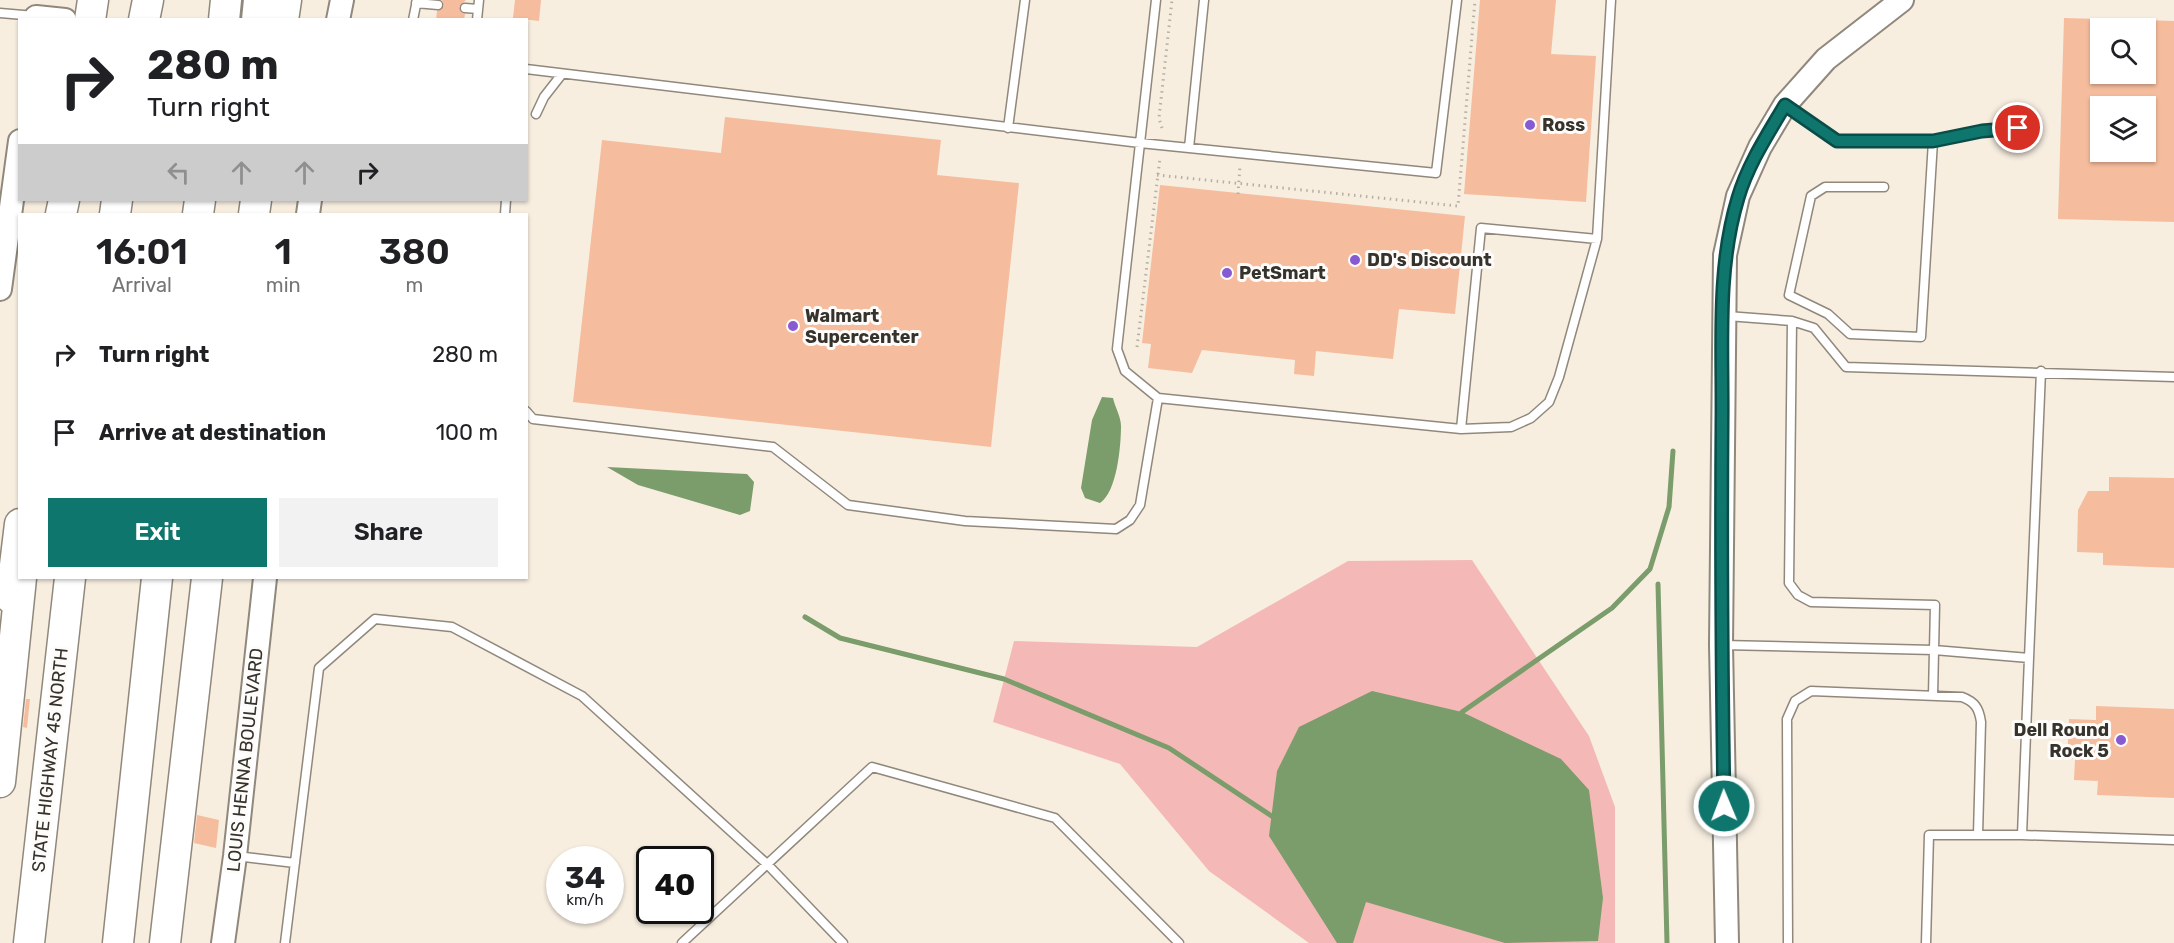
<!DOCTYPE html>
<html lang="en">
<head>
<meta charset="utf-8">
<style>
	body { margin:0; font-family:Rubik,sans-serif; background:#f2f2f2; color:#202124; height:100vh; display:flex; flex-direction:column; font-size:22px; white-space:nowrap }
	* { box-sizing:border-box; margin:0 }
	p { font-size:20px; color:#757577 }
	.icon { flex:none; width:33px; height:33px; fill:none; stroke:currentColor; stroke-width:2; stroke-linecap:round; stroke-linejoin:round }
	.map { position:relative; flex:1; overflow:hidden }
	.side { position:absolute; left:18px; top:213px; width:510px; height:366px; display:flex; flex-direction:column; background:#fff; border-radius:0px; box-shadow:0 2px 4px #0004 }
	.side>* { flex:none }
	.guide { position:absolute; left:18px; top:18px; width:510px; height:183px; border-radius:0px; box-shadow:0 2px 4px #0004; background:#fff; color:#202124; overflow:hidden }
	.controls { position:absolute; left:2090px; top:18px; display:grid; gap:12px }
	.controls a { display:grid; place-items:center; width:66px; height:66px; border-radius:0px; background:#fff; box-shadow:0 2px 4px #0004; font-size:30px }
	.speed { position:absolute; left:546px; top:846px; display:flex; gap:12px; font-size:30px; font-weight:700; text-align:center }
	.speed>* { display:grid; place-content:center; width:78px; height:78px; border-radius:50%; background:#fff; box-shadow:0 2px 4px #0004; line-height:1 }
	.speed small { font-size:15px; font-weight:400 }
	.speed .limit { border:3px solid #111; border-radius:9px; background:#fff; color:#111 }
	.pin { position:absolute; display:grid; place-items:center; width:51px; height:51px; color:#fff; margin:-26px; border:3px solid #fff; border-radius:50%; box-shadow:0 2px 6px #0007 }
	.me { position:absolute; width:66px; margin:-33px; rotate:359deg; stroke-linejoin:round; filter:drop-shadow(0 0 4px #0008) }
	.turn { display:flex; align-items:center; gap:21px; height:126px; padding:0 30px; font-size:27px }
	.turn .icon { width:78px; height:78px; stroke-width:2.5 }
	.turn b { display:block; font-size:42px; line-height:51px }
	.lanes { display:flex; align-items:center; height:57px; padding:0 30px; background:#0003; justify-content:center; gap:30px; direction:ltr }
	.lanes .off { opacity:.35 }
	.eta { display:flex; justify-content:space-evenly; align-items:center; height:102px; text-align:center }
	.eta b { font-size:36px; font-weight:600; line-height:42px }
	.action { display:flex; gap:12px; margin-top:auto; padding:12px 30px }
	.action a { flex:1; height:69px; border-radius:0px; background:#0f766e; color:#fff; font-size:24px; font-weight:600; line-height:69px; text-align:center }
	.action a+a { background:#f2f2f2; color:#202124 }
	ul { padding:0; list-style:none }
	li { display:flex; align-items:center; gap:18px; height:78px; padding:0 30px }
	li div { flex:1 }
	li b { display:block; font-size:22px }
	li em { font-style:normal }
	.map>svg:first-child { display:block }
	.green { fill:#f4b9b6 }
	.water { fill:#7b9c6b }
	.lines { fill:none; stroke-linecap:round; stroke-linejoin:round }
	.stream { stroke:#7b9c6b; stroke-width:5 }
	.building { fill:#f5bd9d; fill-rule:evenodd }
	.lane-casing { stroke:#90887c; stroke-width:11 }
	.secondary-casing { stroke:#90887c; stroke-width:26 }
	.highway-casing { stroke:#90887c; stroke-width:33 }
	.path { stroke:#b6afa4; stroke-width:3; stroke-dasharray:1.5 4.5; stroke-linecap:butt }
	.lane { stroke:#fff; stroke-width:8 }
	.secondary { stroke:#fff; stroke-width:22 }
	.highway { stroke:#fff; stroke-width:30 }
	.route-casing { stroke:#0a4d48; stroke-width:15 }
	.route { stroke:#0f766e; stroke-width:10 }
	.poi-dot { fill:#8759d2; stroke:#fefcfa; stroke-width:2 }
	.labels { text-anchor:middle; stroke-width:6; stroke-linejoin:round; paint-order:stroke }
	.poi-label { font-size:18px; font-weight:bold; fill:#36332d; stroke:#fefcfa; text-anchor:start }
	.street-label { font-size:18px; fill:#36332d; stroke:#fefcfa }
</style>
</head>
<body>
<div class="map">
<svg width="2174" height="943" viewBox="0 0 2174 943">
	<rect width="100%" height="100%" fill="#f7eee0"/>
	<path class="green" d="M1472,560L1589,736L1615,807V943H1309L1209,871L1120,764L993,722L1014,641L1197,647L1348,561Z"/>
	<path class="water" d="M1102,397L1113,398C1115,407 1121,417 1121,426C1121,446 1117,492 1100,503L1085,498L1081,488L1092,420Z
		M607,467L747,474L754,482L750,511L740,515L638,485Z
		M1372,691L1462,712L1561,759L1589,790L1603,898L1598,941L1505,943L1366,902L1353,943H1337L1269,836L1277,771L1299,727Z"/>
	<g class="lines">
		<path class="stream" d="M1658,584L1667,943
			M805,617L840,638L1004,679L1169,748L1276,819
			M1459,718L1462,712L1612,608L1650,569L1669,507L1673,451"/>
	</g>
	<path class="building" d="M442,0H466L459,7L465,14L464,20H436L437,11L444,6Z
		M515,0H541L539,21L513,18Z
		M1480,0H1556L1551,54L1596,56L1586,202L1464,194Z
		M2064,18L2100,19V74H2145V20L2174,21V222L2058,219ZM2100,106H2145V152H2100Z
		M725,117L941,140L937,175L1019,183L991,447L573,402L602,140L721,153Z
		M1160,185L1465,216L1455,314L1399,309L1393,359L1316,351L1314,376L1294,374L1295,360L1202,350L1192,373L1148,368L1151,344L1142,343Z
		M2109,477L2174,478V568L2103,565V553L2077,552L2078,510L2088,491H2109Z
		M26,699H30L27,728L23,727Z
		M2096,706L2174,709V798L2097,795L2098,781L2074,780L2075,759H2067L2069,719L2096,720Z
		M197,815L219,820L216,848L194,843Z"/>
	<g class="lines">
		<g class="lane-casing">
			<path id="lane" d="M416,3L438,5
				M465,8L478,9
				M0,13L35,16
				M413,20L417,0
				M477,20L479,0
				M526,69L1140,143L1436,173L1457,0
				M1786,105L1837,141H1933L1921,337L1850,334L1828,314L1789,295L1811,196L1825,187H1884
				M536,114L544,97L562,74
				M1008,128L1025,0
				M1933,141L1982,131L2036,127
				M1189,148L1204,0
				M505,214L506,200
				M1727,316L1792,321L1814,328L1846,367L2174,377
				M1792,321L1789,583L1798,595L1811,602L1935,605L1933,696
				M1158,398L1461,429L1511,427L1531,418L1549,402L1559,377L1597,239L1611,0
				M526,411L533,419L773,447L848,505L965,521L1116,529L1130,520L1140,505L1158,398L1125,371L1117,349L1156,0
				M1461,429L1481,228L1597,239
				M1722,645L1934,650L2029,658L2022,835H1929L1926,943
				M2029,658L2041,371
				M2022,835L2174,840
				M236,856L295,863
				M285,943L319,668L375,619L452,627L582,696L768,865L843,943
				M682,943L872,767L1055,818L1179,943
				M1788,943L1787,719L1795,701L1811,691L1962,697C1975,702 1979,708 1981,722L1978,835"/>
		</g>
		<g class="secondary-casing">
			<path id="secondary" d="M36,17L65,20
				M338,20L342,0
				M308,214L310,200
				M0,289L20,141
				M223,943L235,856L265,578
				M1727,943L1721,645L1725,255L1738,196L1760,147L1785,105L1826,59L1902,0"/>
		</g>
		<g class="highway-casing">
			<path id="highway" d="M90,20L93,0
				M144,20L148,0
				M224,20L226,0
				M257,20L259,0
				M283,20L286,0
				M61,214L64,200
				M115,214L117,200
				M198,214L200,200
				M254,214L256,200
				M11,598L20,524
				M0,782L21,578
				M29,943L70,578
				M118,943L157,578
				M165,943L207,578"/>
		</g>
		<path class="path" d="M1162,128L1159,118L1172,0
			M1157,175L1458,206L1475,0
			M1238,194L1240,166
			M1137,347L1160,158"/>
		<use href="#lane" class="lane"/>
		<use href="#secondary" class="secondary"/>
		<use href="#highway" class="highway"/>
	</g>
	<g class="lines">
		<g class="route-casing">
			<path id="route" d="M1724,806C1722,678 1721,551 1722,423C1723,349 1716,270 1738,198C1748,164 1768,134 1785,105L1837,141H1933L1982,131L2018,128"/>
		</g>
		<use href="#route" class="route"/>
	</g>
	<g class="poi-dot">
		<circle cx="1530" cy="125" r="6"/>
		<circle cx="1355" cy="260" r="6"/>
		<circle cx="1227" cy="273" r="6"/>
		<circle cx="793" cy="326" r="6"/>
		<circle cx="2121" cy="740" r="6"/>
	</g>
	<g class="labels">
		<g class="poi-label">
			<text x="1542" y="131">Ross</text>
			<text x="1367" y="266">DD's Discount</text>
			<text x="1239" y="279">PetSmart</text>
			<text x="805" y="322">Walmart<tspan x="805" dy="21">Supercenter</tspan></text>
			<text x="2109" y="736" text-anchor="end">Dell Round<tspan x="2109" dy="21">Rock 5</tspan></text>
		</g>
		<g class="street-label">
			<text transform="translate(50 760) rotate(-84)" y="6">STATE HIGHWAY 45 NORTH</text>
			<text transform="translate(245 760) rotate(-84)" y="6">LOUIS HENNA BOULEVARD</text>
		</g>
	</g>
</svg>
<div class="controls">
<a><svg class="icon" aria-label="search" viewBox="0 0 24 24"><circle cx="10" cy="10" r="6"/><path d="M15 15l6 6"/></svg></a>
<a><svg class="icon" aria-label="layers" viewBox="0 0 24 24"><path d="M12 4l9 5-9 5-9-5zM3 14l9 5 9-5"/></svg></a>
</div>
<div class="speed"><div>34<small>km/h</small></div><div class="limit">40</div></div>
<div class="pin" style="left:2018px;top:128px;background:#d93025"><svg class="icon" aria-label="arrive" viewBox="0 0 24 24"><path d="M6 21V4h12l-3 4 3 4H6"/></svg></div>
<svg class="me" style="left:1724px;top:806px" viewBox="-20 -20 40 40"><circle r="17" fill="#0f766e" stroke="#fff" stroke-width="3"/><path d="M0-11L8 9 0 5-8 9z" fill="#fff"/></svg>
<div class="guide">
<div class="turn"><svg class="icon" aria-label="right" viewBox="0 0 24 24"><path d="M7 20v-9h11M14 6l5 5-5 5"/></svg><div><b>280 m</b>Turn right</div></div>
<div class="lanes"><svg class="icon off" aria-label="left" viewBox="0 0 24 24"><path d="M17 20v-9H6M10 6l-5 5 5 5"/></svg><svg class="icon off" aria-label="ahead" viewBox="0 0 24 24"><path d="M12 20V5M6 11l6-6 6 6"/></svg><svg class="icon off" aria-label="ahead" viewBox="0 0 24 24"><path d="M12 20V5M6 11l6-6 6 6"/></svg><svg class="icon" aria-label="right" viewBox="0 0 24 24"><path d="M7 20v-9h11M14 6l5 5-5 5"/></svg></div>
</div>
<section class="side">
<div class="eta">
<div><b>16:01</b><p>Arrival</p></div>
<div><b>1</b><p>min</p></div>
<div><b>380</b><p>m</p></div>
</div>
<ul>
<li><svg class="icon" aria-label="right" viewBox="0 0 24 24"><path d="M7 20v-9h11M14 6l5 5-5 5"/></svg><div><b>Turn right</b></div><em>280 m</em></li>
<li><svg class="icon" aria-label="arrive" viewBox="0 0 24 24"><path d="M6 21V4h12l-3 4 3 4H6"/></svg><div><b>Arrive at destination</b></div><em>100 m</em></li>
</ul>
<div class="action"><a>Exit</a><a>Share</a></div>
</section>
</div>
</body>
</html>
